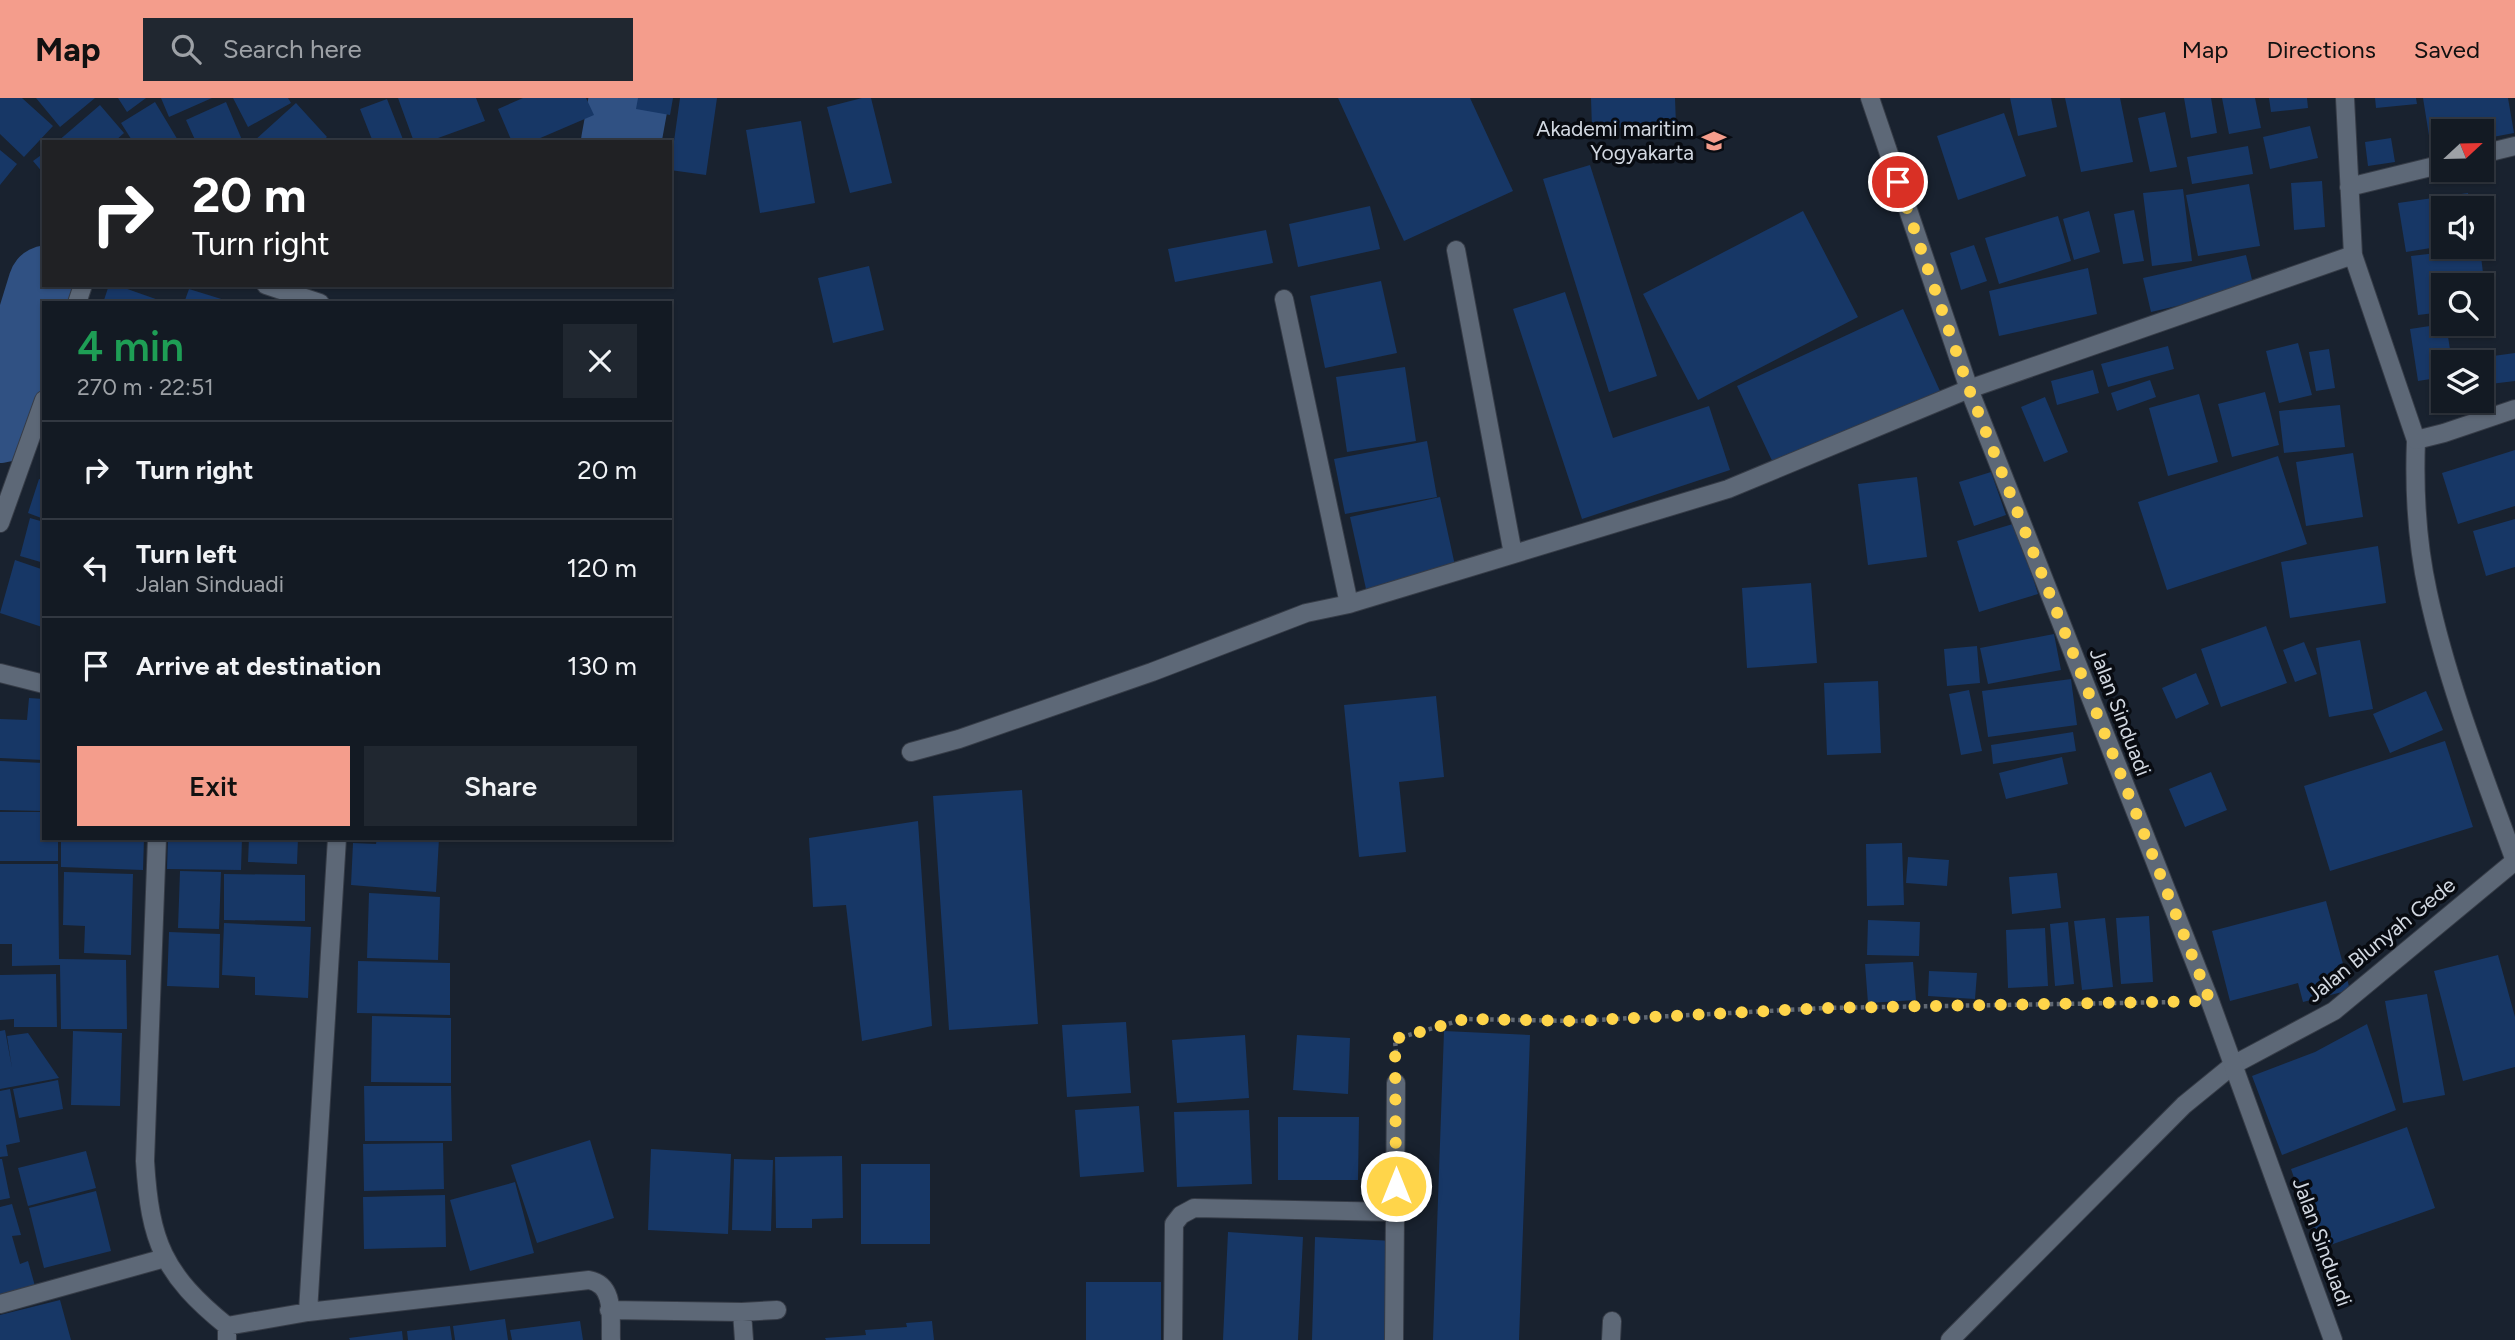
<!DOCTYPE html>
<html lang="en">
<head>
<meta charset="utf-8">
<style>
	body { margin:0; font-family:Figtree,sans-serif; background:#202730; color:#f1f3f6; height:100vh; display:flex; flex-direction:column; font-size:26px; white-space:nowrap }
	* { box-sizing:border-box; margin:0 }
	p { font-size:23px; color:#9da1a6 }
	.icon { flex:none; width:38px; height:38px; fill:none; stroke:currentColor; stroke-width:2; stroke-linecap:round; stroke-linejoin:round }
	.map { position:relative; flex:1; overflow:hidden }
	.details { position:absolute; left:42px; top:203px; width:630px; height:539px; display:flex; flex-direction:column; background:#131a23; border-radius:0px; box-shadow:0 2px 5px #0004,0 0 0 2px #323841 }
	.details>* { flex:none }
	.guide { position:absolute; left:42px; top:42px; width:630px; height:147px; border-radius:0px; box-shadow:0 2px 5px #0004,0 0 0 2px #323841; background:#202124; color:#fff; overflow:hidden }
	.needle { width:46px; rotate:68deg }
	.fabs { position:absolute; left:2431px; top:21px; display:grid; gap:14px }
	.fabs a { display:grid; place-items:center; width:63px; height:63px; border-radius:0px; background:#131a23; box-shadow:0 2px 5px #0004,0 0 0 2px #323841; font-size:35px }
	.pin { position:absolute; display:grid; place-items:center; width:60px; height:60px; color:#fff; margin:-30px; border:4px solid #fff; border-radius:50%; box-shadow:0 2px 7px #0007 }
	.me { position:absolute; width:77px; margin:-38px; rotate:0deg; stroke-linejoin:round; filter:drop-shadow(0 0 5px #0008) }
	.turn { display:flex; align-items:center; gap:24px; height:147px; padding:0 35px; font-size:32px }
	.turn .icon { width:91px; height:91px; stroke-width:2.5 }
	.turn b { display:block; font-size:49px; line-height:60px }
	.round { display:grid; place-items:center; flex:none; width:74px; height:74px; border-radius:0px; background:#202730 }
	.overview { display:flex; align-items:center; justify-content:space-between; height:119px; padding:0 35px }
	h1 { font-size:42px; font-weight:600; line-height:52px; color:#1e9e55 }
	.cta { display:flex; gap:14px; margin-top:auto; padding:14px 35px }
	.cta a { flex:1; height:80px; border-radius:0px; background:#f49d8c; color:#111; font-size:28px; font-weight:600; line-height:80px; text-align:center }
	.cta a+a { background:#202730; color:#f1f3f6 }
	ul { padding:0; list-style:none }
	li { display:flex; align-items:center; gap:21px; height:98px; padding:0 35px; border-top:2px solid #323841 }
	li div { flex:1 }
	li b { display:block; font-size:26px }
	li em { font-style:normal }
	header { display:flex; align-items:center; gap:42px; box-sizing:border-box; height:98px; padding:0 35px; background:#f49d8c; color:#111 }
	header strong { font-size:33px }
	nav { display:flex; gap:38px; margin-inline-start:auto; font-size:24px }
	.search { width:490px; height:63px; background:#202730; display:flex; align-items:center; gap:18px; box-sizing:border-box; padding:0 24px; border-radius:0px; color:#9da1a6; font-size:26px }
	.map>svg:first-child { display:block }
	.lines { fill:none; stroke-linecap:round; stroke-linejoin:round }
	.river { stroke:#305183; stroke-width:80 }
	.building { fill:#173766 }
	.lane-casing { stroke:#363c47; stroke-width:20 }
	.street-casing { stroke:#363c47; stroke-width:20 }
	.secondary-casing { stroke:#363c47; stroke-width:20 }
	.path { stroke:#606873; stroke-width:4.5; stroke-dasharray:3.5 3.5; stroke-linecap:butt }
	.lane { stroke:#5d6877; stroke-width:18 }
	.street { stroke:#5d6877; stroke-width:18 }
	.secondary { stroke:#5d6877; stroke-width:18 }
	.route { stroke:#ffd54a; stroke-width:12; stroke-dasharray:0 21.6 }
	.labels { text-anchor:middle; stroke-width:7; stroke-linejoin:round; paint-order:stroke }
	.poi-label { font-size:21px; fill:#d2d8e1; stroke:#080b11; text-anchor:end }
	.street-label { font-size:21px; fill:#d2d8e1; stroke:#080b11 }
</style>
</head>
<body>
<header>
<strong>Map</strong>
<div class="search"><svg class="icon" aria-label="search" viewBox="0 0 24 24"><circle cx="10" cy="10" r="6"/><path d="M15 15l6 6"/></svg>Search here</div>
<nav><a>Map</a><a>Directions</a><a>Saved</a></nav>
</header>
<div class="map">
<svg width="2515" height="1242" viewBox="0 0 2515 1242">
	<rect width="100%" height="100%" fill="#19222f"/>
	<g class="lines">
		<path class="river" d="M621,44L629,0
			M0,325L9,314L48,187"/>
	</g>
	<path class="building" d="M0,0H22L53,28L24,59L0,36Z
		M36,0H95L60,29Z
		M118,0H146L127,14Z
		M161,0H212L169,19Z
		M233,0H288L291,5L248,29Z
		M398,0H476L485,23L427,44H414Z
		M523,0H586L594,17L531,44H512L498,11Z
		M638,0H673L670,17L636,11Z
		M680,0H717L706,77L670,72Z
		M862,0H871L892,85L850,95L827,9Z
		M1338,0H1470L1513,93L1404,143Z
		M1591,0H1675L1676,27L1592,31Z
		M2010,0H2051L2057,29L2018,38Z
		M2065,0H2120L2133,64L2081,74Z
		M2184,0H2211L2217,35L2191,40Z
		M2222,0H2255L2261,30L2229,36Z
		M2269,0H2307L2308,10L2271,14Z
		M2375,0H2416L2417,6L2376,10Z
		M2423,0H2508L2514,35L2482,41V33H2443V48L2431,50Z
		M387,1L404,44H373L360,11Z
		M155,4L179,44H133L121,25Z
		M226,4L242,42L237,44H196L186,22Z
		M296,5L327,39L321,44H253Z
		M100,7L124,35L114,44H57Z
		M2165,14L2177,69L2150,74L2138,20Z
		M2004,15L2026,78L1958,102L1937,38Z
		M801,23L815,105L760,115L746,32Z
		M2310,28L2318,60L2270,71L2263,39Z
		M2391,40L2395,64L2368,68L2365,44Z
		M2248,48L2253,76L2192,86L2187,59Z
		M0,52L17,66L0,87Z
		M44,55V76L33,63Z
		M1590,67L1657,278L1609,294L1543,81Z
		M2322,83L2325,129L2294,132L2291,85Z
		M2249,86L2260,148L2198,158L2186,97Z
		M2183,91L2192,163L2152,168L2143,95Z
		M2468,95L2470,110H2443V148L2406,154L2398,105Z
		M1370,108L1380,151L1298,169L1289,126Z
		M2134,112L2144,163L2123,166L2114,116Z
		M1803,113L1858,219L1698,302L1643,196Z
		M2089,113L2100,154L2074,162L2063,121Z
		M2058,118L2071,163L1999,186L1985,140Z
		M1266,132L1273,165L1175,184L1168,151Z
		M1974,147L1987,183L1961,192L1950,155Z
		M2480,150L2487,208L2482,209V187H2443V214L2418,217L2411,158Z
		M2246,157L2254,190L2151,214L2143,180Z
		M869,168L884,232L833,245L818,180Z
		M2088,170L2097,216L1999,238L1989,193Z
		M1381,183L1397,255L1325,270L1310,198Z
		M109,187H116L167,205H103Z
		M189,191L231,204V205H184Z
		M1565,194L1613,340L1709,308L1730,372L1582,421L1513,211Z
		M1903,211L1940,293L1775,369L1737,288Z
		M2443,226H2446L2452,264H2443V279L2418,283L2410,231Z
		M2298,245L2312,297L2279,305L2266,253Z
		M2168,248L2174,271L2108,289L2101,266Z
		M2329,251L2335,290L2316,293L2309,254Z
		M2515,255V283L2482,287V264H2464V262Z
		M1405,269L1416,343L1347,354L1336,279Z
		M2093,272L2099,295L2057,307L2051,283Z
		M2150,282L2156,299L2117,313L2111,295Z
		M2265,294L2279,347L2232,359L2218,306Z
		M2199,296L2218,364L2168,378L2149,310Z
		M2045,299L2068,354L2044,364L2021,309Z
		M2340,307L2345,349L2284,355L2279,313Z
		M1427,343L1437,399L1345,416L1334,361Z
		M2515,352V408L2458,426L2442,375Z
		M2353,355L2363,419L2306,428L2296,364Z
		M2278,358L2307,446L2167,492L2138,404Z
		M1991,374L2006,417L1974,428L1959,384Z
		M1917,379L1927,459L1868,467L1858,386Z
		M39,381L44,383V421L28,415Z
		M1440,399L1456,472L1366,491L1350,419Z
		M30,420L44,424V465L20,458Z
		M2515,421V469L2486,478L2473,433Z
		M2016,425L2038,496L1979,514L1957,443Z
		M2378,448L2386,505L2290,520L2281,464Z
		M15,462L44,472L42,529L0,515Z
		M1811,485L1817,565L1747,570L1742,490Z
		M2266,528L2287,585L2221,609L2201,551Z
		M2054,536L2061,572L1988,586L1980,550Z
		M2360,542L2373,611L2329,619L2316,550Z
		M2304,544L2317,576L2295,584L2283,552Z
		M1977,548L1980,585L1947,588L1944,551Z
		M2196,575L2209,606L2176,621L2162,590Z
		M2071,581L2077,627L1988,639L1982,593Z
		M1878,583L1881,655L1827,657L1824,585Z
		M1969,592L1982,653L1961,657L1949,596Z
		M2426,593L2443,632L2390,655L2373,616Z
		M1436,598L1444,679L1399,684L1406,754L1359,759L1344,607Z
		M29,600L44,601V662L0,660V621L27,622Z
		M2073,634L2076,653L1993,666L1991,647Z
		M2445,643L2473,729L2330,773L2304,688Z
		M2062,659L2068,686L2006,701L1999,675Z
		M0,663L44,665V713L0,712Z
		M2211,674L2227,712L2185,729L2169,691Z
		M1022,692L1038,926L949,932L933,698Z
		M0,714H44V740H58V763H0Z
		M918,723L932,928L862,943L846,807L813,809L809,740Z
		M61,740H144L143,772L61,769Z
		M168,740H242L241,772L167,771Z
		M249,740H298L297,766L248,764Z
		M377,740H439L436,794L351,787L353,745L376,746Z
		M1902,745L1904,807L1867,808L1866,746Z
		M1908,759L1949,762L1947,788L1906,785Z
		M0,766H58L59,861L126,862L127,931H61L60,867L12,868V846H0Z
		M180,773L221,774L219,831L178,830Z
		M64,774L133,776L131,857L84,855L85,828L63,827Z
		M2057,775L2061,810L2012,816L2009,779Z
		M224,776L305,777V823L224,822Z
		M369,795L440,799L438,862L367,860Z
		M2326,803L2350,892L2303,904L2298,885L2230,903L2212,833Z
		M2149,818L2153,884L2121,886L2116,820Z
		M2105,820L2113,889L2082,892L2074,823Z
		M1868,822L1920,824L1919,858L1867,857Z
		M2068,824L2074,886L2055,888L2050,826Z
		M224,825L311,829L308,900L255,897V879L222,877Z
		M2045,830L2048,888L2008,890L2006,832Z
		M169,834L220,836L219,890L167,888Z
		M2498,857L2515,919V969L2463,983L2434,873Z
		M358,863L450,865V917L357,915Z
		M1913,864L1916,902L1868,905L1865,866Z
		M1929,873L1977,875L1975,901L1928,898Z
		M56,876L57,929H14V921L0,922V877Z
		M2427,896L2445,997L2403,1005L2385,903Z
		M372,918L451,920V985L371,984Z
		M1126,924L1131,995L1067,999L1062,927Z
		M2367,926L2396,1012L2282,1057L2252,978L2315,954Z
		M5,932L12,970L7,938L28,935L59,980L0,991V933Z
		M73,933L122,935L120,1008L71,1007Z
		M1444,933L1530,937L1519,1242H1433Z
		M1245,937L1249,1000L1177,1005L1172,942Z
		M1297,937L1350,940L1348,996L1293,992Z
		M58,982L63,1011L19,1020L13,991Z
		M364,988H451L452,1043H365Z
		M10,991L20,1044L6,1047L8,1058L0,1059V993Z
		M1139,1008L1144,1074L1080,1079L1075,1012Z
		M1249,1012L1252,1086L1177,1089L1174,1014Z
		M1278,1019H1359L1358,1082H1278Z
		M2407,1029L2435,1110L2319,1151L2291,1071Z
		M590,1042L614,1120L537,1145L511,1067Z
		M443,1045L444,1091L364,1093L363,1046Z
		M651,1051L731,1056L728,1136L648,1132Z
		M86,1053L96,1090L28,1108L18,1070Z
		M842,1058L843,1120L812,1121V1130H776L775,1059Z
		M0,1061H2L10,1100L0,1102Z
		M734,1061L773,1062L771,1133L732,1132Z
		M861,1066H930V1146H861Z
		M515,1084L534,1155L470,1173L450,1102Z
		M96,1093L111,1153L44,1170L29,1110Z
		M445,1097L446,1149L364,1151L363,1099Z
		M12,1106L21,1137L12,1138L20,1166L28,1163L35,1188L0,1198V1109Z
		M1228,1134L1303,1139L1298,1242H1223Z
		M1315,1139L1394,1143L1390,1242H1312Z
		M1086,1184H1161V1242H1086Z
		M60,1202L71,1242H0V1217Z
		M505,1221L508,1242H455L453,1228Z
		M580,1223L583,1242H512L510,1232Z
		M932,1223L934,1242H826L825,1240L866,1237L865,1232L907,1229L906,1225Z
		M450,1228L452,1242H408L407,1233Z
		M402,1233L403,1242H350L349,1240Z"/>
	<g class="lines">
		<g class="lane-casing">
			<path id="lane" d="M1456,152L1513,456
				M1284,201L1349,506
				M2416,342C2414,393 2417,445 2428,495C2448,587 2483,675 2515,763
				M911,654L959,641L1152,574L1306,515L1349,506L1728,391L1969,291"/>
		</g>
		<g class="street-casing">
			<path id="street" d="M2345,0L2353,157L2416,342L2444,335L2515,311
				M2482,56L2515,48
				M2349,89L2443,66
				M266,187L320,205
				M77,205L83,187
				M1969,291L2353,157
				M0,425L44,302
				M0,575L44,586
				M157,740L145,1063C150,1144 163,1176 227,1228
				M0,1206L165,1160
				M609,1212L742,1214L777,1212
				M308,1214L337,740
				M742,1214L744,1242
				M227,1242V1228L308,1214L589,1182C616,1187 610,1220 611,1242
				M1173,1242L1174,1126L1181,1117L1194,1110L1397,1114
				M1394,1242L1396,985
				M1611,1242L1612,1223
				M1950,1242L2184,1007L2233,967L2334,913L2515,763"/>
		</g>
		<g class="secondary-casing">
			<path id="secondary" d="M1870,0L1969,291L2210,903L2333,1242"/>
		</g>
		<path class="path" d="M1396,955L1395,941L1465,921L1576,923L1825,910L2177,904"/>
		<use href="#lane" class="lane"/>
		<use href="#street" class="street"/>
		<use href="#secondary" class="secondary"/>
	</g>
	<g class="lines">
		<path class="route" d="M1396,1088L1395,941L1465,921L1576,923L1825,910L2210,903L1969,291L1898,84"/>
	</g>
	<defs>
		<g id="university-bare" transform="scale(1.89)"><path d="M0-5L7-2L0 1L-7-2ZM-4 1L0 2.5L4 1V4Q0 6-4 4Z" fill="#f49d8c" stroke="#080b11" stroke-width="2.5" paint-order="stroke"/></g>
	</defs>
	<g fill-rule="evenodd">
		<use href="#university-bare" x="1714" y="43"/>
	</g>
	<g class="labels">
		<g class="poi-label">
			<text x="1694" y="38">Akademi maritim<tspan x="1694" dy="24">Yogyakarta</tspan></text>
		</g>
		<g class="street-label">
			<text transform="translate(2120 614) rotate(69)" y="7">Jalan Sinduadi</text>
			<text transform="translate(2381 842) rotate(-39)" y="7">Jalan Blunyah Gede</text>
			<text transform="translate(2322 1144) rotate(70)" y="7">Jalan Sinduadi</text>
		</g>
	</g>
</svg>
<div class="fabs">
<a><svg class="needle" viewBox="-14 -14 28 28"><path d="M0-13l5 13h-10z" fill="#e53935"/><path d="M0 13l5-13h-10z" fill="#9da1a6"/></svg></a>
<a><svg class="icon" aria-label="sound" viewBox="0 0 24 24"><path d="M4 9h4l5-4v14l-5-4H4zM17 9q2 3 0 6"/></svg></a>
<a><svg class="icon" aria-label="search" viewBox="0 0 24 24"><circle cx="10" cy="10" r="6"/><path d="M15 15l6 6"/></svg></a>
<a><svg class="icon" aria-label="layers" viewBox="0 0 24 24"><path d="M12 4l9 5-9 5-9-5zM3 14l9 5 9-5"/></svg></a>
</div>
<div class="pin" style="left:1898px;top:84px;background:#d93025"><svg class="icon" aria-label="arrive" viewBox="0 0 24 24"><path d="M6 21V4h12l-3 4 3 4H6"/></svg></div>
<svg class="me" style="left:1396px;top:1088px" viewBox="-20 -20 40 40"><circle r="17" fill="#ffd54a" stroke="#fff" stroke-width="3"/><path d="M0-11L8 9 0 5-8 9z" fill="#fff"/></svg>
<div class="guide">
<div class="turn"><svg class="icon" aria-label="right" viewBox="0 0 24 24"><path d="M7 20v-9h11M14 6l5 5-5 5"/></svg><div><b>20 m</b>Turn right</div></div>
</div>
<section class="details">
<div class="overview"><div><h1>4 min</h1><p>270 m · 22:51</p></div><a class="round"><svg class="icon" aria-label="close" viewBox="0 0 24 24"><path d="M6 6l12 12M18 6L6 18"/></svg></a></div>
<ul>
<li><svg class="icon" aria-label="right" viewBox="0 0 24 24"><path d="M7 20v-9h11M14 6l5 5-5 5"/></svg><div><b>Turn right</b></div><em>20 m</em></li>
<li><svg class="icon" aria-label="left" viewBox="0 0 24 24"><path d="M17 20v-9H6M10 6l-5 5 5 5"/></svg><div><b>Turn left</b><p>Jalan Sinduadi</p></div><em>120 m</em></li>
<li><svg class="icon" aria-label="arrive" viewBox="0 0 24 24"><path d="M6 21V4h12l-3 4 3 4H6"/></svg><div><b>Arrive at destination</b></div><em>130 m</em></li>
</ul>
<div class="cta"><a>Exit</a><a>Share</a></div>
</section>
</div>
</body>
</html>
